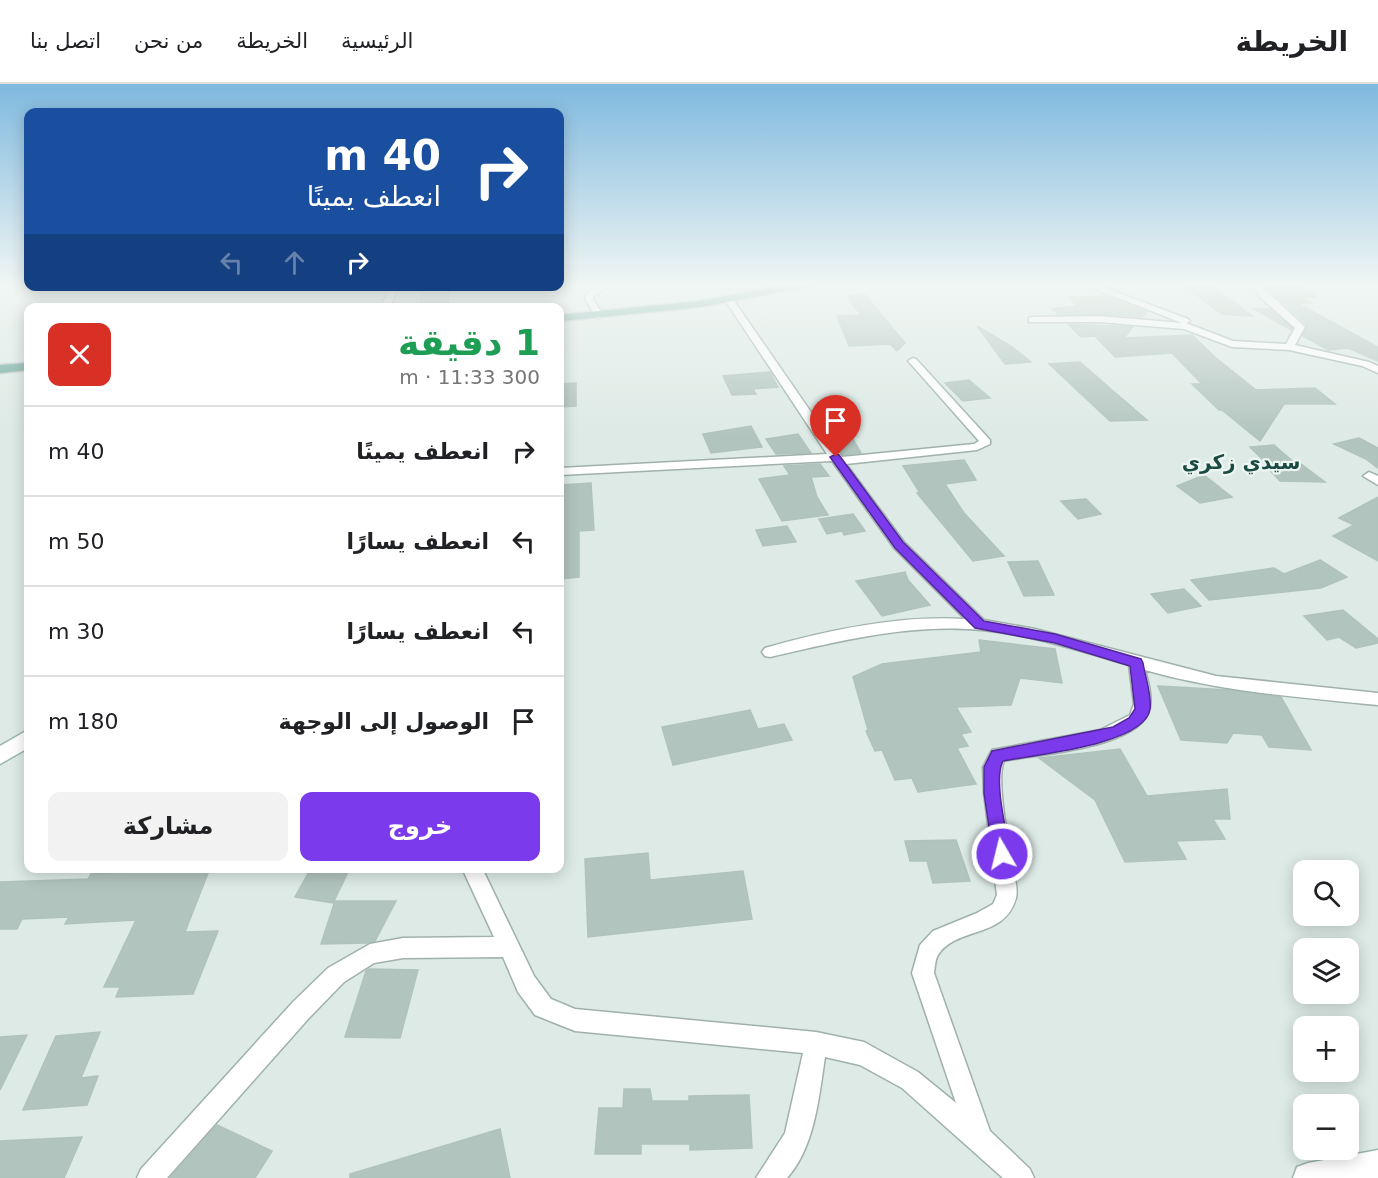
<!DOCTYPE html>
<html lang="ar">
<head>
<meta charset="utf-8">
<style>
	body { margin:0; font-family:"DejaVu Sans","Noto Sans Arabic",sans-serif; background:#f2f2f2; color:#202124; direction:rtl; height:100vh; display:flex; flex-direction:column; font-size:22px; white-space:nowrap }
	* { box-sizing:border-box; margin:0 }
	p { font-size:20px; color:#757577 }
	.icon { flex:none; width:33px; height:33px; fill:none; stroke:currentColor; stroke-width:2; stroke-linecap:round; stroke-linejoin:round }
	.map { position:relative; flex:1; overflow:hidden; direction:ltr }
	.sheet { position:absolute; left:24px; top:219px; width:540px; height:570px; display:flex; flex-direction:column; background:#fff; border-radius:12px; box-shadow:0 3px 15px #0003; direction:rtl }
	.sheet>* { flex:none }
	.top-card { position:absolute; left:24px; top:24px; width:540px; height:183px; border-radius:12px; box-shadow:0 3px 15px #0003; direction:rtl; background:#1a4fa0; color:#fff; overflow:hidden }
	.fabs { position:absolute; left:1293px; top:776px; display:grid; gap:12px }
	.fabs a { display:grid; place-items:center; width:66px; height:66px; border-radius:12px; background:#fff; box-shadow:0 3px 15px #0003; font-size:30px }
	.pin { position:absolute; display:grid; place-items:center; width:51px; height:51px; color:#fff; margin:-62px -26px; border-radius:50% 50% 50% 0; rotate:-45deg; box-shadow:0 0 6px #0007 }
	.pin .icon { rotate:45deg }
	.me { position:absolute; width:66px; margin:-33px; rotate:352deg; stroke-linejoin:round; filter:drop-shadow(0 0 4px #0008) }
	.turn { display:flex; align-items:center; gap:21px; height:126px; padding:0 24px; font-size:27px }
	.turn .icon { width:78px; height:78px; stroke-width:2.5 }
	.turn b { display:block; font-size:42px; line-height:51px }
	.lanes { display:flex; align-items:center; height:57px; padding:0 24px; background:#0003; justify-content:center; gap:30px; direction:ltr }
	.lanes .off { opacity:.35 }
	.round { display:grid; place-items:center; flex:none; width:63px; height:63px; border-radius:12px; background:#f2f2f2 }
	.headline { display:flex; align-items:center; justify-content:space-between; height:102px; padding:0 24px }
	h1 { font-size:36px; font-weight:700; line-height:45px; color:#1e9e55 }
	.action { display:flex; gap:12px; margin-top:auto; padding:12px 24px }
	.action a { flex:1; height:69px; border-radius:12px; background:#7c3aed; color:#fff; font-size:24px; font-weight:700; line-height:69px; text-align:center }
	.action a+a { background:#f2f2f2; color:#202124 }
	ul { padding:0; list-style:none }
	li { display:flex; align-items:center; gap:18px; height:90px; padding:0 24px; border-top:2px solid #e0e0e0 }
	li div { flex:1 }
	li b { display:block; font-size:22px }
	li em { font-style:normal }
	header { display:flex; align-items:center; gap:36px; box-sizing:border-box; height:84px; padding:0 30px; background:#fff; border-bottom:2px solid #e0e0e0 }
	header strong { font-size:28px }
	nav { display:flex; gap:33px; margin-inline-start:auto; font-size:21px }
	.map>svg:first-child { display:block }
	.building { fill:#b2c4be; stroke:#afc3bc; stroke-width:1.5 }
	.lines { fill:none; stroke-linecap:round; stroke-linejoin:round }
	.street-casing { stroke:#a0b1ac; stroke-width:3 }
	.secondary-casing { stroke:#9cb6ae; stroke-width:3 }
	.primary-casing { stroke:#bcc4c2; stroke-width:3 }
	.street { fill:#fff; fill-rule:evenodd }
	.secondary { fill:#fff; fill-rule:evenodd }
	.primary { fill:#60a194; fill-rule:evenodd }
	.route { fill:#7c3aed; stroke:#51269a; stroke-width:1.5 }
	.labels { text-anchor:middle; stroke-width:4.5; stroke-linejoin:round; paint-order:stroke }
	.far-district-label { font-size:20px; font-weight:bold; fill:#1a4b42; stroke:#edf6f2 }
</style>
</head>
<body>
<header>
<strong>الخريطة</strong>
<nav><a>الرئيسية</a><a>الخريطة</a><a>من نحن</a><a>اتصل بنا</a></nav>
</header>
<div class="map">
<svg width="1378" height="1094" viewBox="0 0 1378 1094">
	<rect width="100%" height="100%" fill="#ddeae5"/>
	<path class="building" d="M1180,199H1204L1232,216L1252,232L1222,230Z
		M1262,199H1297L1316,213H1302L1311,219H1297L1378,263V277L1348,264L1328,266L1303,252L1307,241Z
		M422,202H450L448,220L420,222Z
		M864,210L905,259L897,267L890,260L849,262L837,232L862,231L854,223L848,212Z
		M1108,212L1147,228L1142,233L1099,230H1058L1052,225L1077,222L1069,213Z
		M1254,225H1270L1292,244L1291,246Z
		M1068,240L1133,243L1124,254L1192,251L1216,274L1256,306L1315,304L1335,320H1284L1260,357L1222,326H1219L1192,300H1202L1172,269L1115,273L1095,252L1081,253Z
		M977,242L1011,262L1031,278L1005,280Z
		M1080,278L1112,306L1147,336L1110,337L1049,280Z
		M770,288L778,303L753,305L756,310L732,311L723,292Z
		M969,296L990,314L963,317L945,299Z
		M576,299V322L560,323V300Z
		M751,342L762,363L711,369L703,350Z
		M849,348L861,369L843,371L831,350Z
		M798,350L811,369L776,370L766,355Z
		M1359,354L1378,364V384L1366,375L1334,360Z
		M1274,361L1296,380H1301L1325,398L1280,397L1266,382H1269L1250,363Z
		M964,376L976,396L945,400L964,429L1004,472L973,477L917,409H920L903,382Z
		M820,380L829,392L811,393L817,413L828,431L782,437L759,395L790,391L784,382Z
		M1204,391L1232,413L1200,419L1177,402Z
		M591,399L594,446L579,447V493L560,495V401Z
		M1378,413V477L1333,452L1354,441L1339,434Z
		M1086,415L1101,430L1078,435L1061,417Z
		M853,430L865,447L844,451L842,447L827,450L819,435Z
		M787,442L796,458L763,462L756,446Z
		M1320,476L1347,493L1321,504L1209,516L1191,496L1274,484L1284,490Z
		M1038,477L1054,511L1024,512L1008,478Z
		M905,488L908,496L930,521L882,532L856,497Z
		M1184,505L1201,522L1168,529L1151,510Z
		M1343,526L1378,555V559L1356,564L1339,553L1327,556L1304,532Z
		M979,556L1055,565L1062,599L1020,594L1011,621L956,623L971,648L961,650L968,662L957,664L976,700L918,708L912,694L895,696L882,666L875,667L866,647L868,646L853,593L882,580L981,568Z
		M1158,602L1229,606L1281,613L1311,666L1269,663L1262,651L1233,649L1227,659L1181,656Z
		M750,626L758,645L784,640L792,656L673,681L662,643Z
		M1120,665L1147,712L1227,705L1230,735H1213L1225,755L1176,757L1186,775L1125,778L1095,716L1039,674Z
		M956,756L970,797L933,799L927,777H910L905,757Z
		M648,769L650,796L743,787L752,835L588,853L585,775Z
		M210,784L185,848L218,847L193,910L116,913L120,903H104L136,836L65,840L69,833L22,835L17,845H0V798L88,795L91,790Z
		M311,784H350L333,819L295,813Z
		M335,817H396L375,857L367,859L321,860Z
		M369,885L418,886L400,954L345,953L366,887Z
		M100,948L81,994L98,992L87,1021L23,1026L56,952Z
		M27,951L0,1006V953Z
		M624,1005H650L652,1017H689V1012L749,1011L752,1064L690,1066V1060H641V1070H595L599,1024H623Z
		M217,1041L272,1067L255,1094H170Z
		M500,1045L510,1094H350V1090Z
		M82,1053L64,1094H0V1057Z"/>
	<g class="lines">
		<g class="street-casing">
			<path id="street" d="M603,199H613L594,212L593,215L603,231L599,234L596,233L585,215L587,209Z
				M1080,199H1092L1188,235L1190,237L1186,239L1233,257L1286,260L1295,244L1262,215L1249,199H1258L1305,243L1295,261L1369,278L1378,282V289L1362,282L1289,266L1232,263L1184,245L1099,238H1029V234L1032,233L1099,232L1182,239Z
				M390,202H398L390,224H381Z
				M726,214H732L842,373L974,360L979,357L910,279L908,277L913,274L916,275L990,356V360L977,366L846,380L904,458L984,536L1035,545L1216,592L1378,609V621C1299,613 1222,608 1145,586C1148,597 1152,611 1150,623C1144,664 1037,670 1004,677C995,695 1010,763 1013,786C1015,794 1018,806 1016,814C1005,855 957,842 938,871C935,876 935,883 934,889L990,1047L1030,1085L1034,1094H1003L902,1004L860,981L825,973C819,1012 815,1063 787,1094H756L785,1049L803,969L575,947L535,931L518,908L503,873L403,874L374,879L344,898L309,934L167,1094H137L141,1085L293,918L328,884L370,860L403,854L494,853L462,784H482L534,892L551,915L575,925L816,948L864,958L918,988L956,1019L912,889L920,861L933,847L977,829L993,820L997,811L984,709L983,683L992,666L1100,646L1130,631L1134,620L1129,581C1080,567 1032,551 982,546C911,539 839,557 770,573L765,572L762,568L765,564C828,546 899,531 965,535L894,464L832,377L560,391V384L827,370L725,216Z
				M1369,388L1378,392V401L1363,392Z"/>
		</g>
		<g class="secondary-casing">
			<path id="secondary" d="M28,646V664L0,680V662Z
				M1378,1066V1094H1293L1297,1083L1308,1079Z"/>
		</g>
		<g class="primary-casing">
			<path id="primary" d="M794,199H816L811,202L700,223L560,237V231L700,217Z
				M28,279V286L0,289V281Z"/>
		</g>
		<use href="#street" class="street"/>
		<use href="#secondary" class="secondary"/>
		<use href="#primary" class="primary"/>
	</g>
	<linearGradient id="sky" x2="0" y2="1"><stop stop-color="#7fb9df"/><stop offset="0.57" stop-color="#f0f6f3"/><stop offset="1" stop-color="#f0f6f3" stop-opacity="0"/></linearGradient>
	<rect width="1378" height="352" fill="url(#sky)"/>
	<path class="route" d="M836,370L839,371L903,458L984,537L1055,550L1141,575L1143,579C1145,592 1152,611 1150,625C1145,661 1033,671 1003,677C993,696 1007,748 1010,770L1008,776L1002,778L995,776L993,770L984,709V683L992,667L1113,643L1129,634L1135,625L1130,582L1055,559L975,544L895,464L830,373Z"/>
	<g class="labels">
		<g class="far-district-label">
			<text x="1241" y="385">سيدي زكري</text>
		</g>
	</g>
</svg>
<div class="fabs">
<a><svg class="icon" aria-label="search" viewBox="0 0 24 24"><circle cx="10" cy="10" r="6"/><path d="M15 15l6 6"/></svg></a>
<a><svg class="icon" aria-label="layers" viewBox="0 0 24 24"><path d="M12 4l9 5-9 5-9-5zM3 14l9 5 9-5"/></svg></a>
<a>+</a>
<a>−</a>
</div>
<div class="pin" style="left:836px;top:373px;background:#d93025"><svg class="icon" aria-label="arrive" viewBox="0 0 24 24"><path d="M6 21V4h12l-3 4 3 4H6"/></svg></div>
<svg class="me" style="left:1002px;top:770px" viewBox="-20 -20 40 40"><circle r="17" fill="#7c3aed" stroke="#fff" stroke-width="3"/><path d="M0-11L8 9 0 5-8 9z" fill="#fff"/></svg>
<div class="top-card">
<div class="turn"><svg class="icon" aria-label="right" viewBox="0 0 24 24"><path d="M7 20v-9h11M14 6l5 5-5 5"/></svg><div><b>40 m</b>انعطف يمينًا</div></div>
<div class="lanes"><svg class="icon off" aria-label="left" viewBox="0 0 24 24"><path d="M17 20v-9H6M10 6l-5 5 5 5"/></svg><svg class="icon off" aria-label="ahead" viewBox="0 0 24 24"><path d="M12 20V5M6 11l6-6 6 6"/></svg><svg class="icon" aria-label="right" viewBox="0 0 24 24"><path d="M7 20v-9h11M14 6l5 5-5 5"/></svg></div>
</div>
<section class="sheet">
<div class="headline"><div><h1>1 دقيقة</h1><p>300 m · 11:33</p></div><a class="round" style="background:#d93025;color:#fff"><svg class="icon" aria-label="close" viewBox="0 0 24 24"><path d="M6 6l12 12M18 6L6 18"/></svg></a></div>
<ul>
<li><svg class="icon" aria-label="right" viewBox="0 0 24 24"><path d="M7 20v-9h11M14 6l5 5-5 5"/></svg><div><b>انعطف يمينًا</b></div><em>40 m</em></li>
<li><svg class="icon" aria-label="left" viewBox="0 0 24 24"><path d="M17 20v-9H6M10 6l-5 5 5 5"/></svg><div><b>انعطف يسارًا</b></div><em>50 m</em></li>
<li><svg class="icon" aria-label="left" viewBox="0 0 24 24"><path d="M17 20v-9H6M10 6l-5 5 5 5"/></svg><div><b>انعطف يسارًا</b></div><em>30 m</em></li>
<li><svg class="icon" aria-label="arrive" viewBox="0 0 24 24"><path d="M6 21V4h12l-3 4 3 4H6"/></svg><div><b>الوصول إلى الوجهة</b></div><em>180 m</em></li>
</ul>
<div class="action"><a>خروج</a><a>مشاركة</a></div>
</section>
</div>
</body>
</html>
